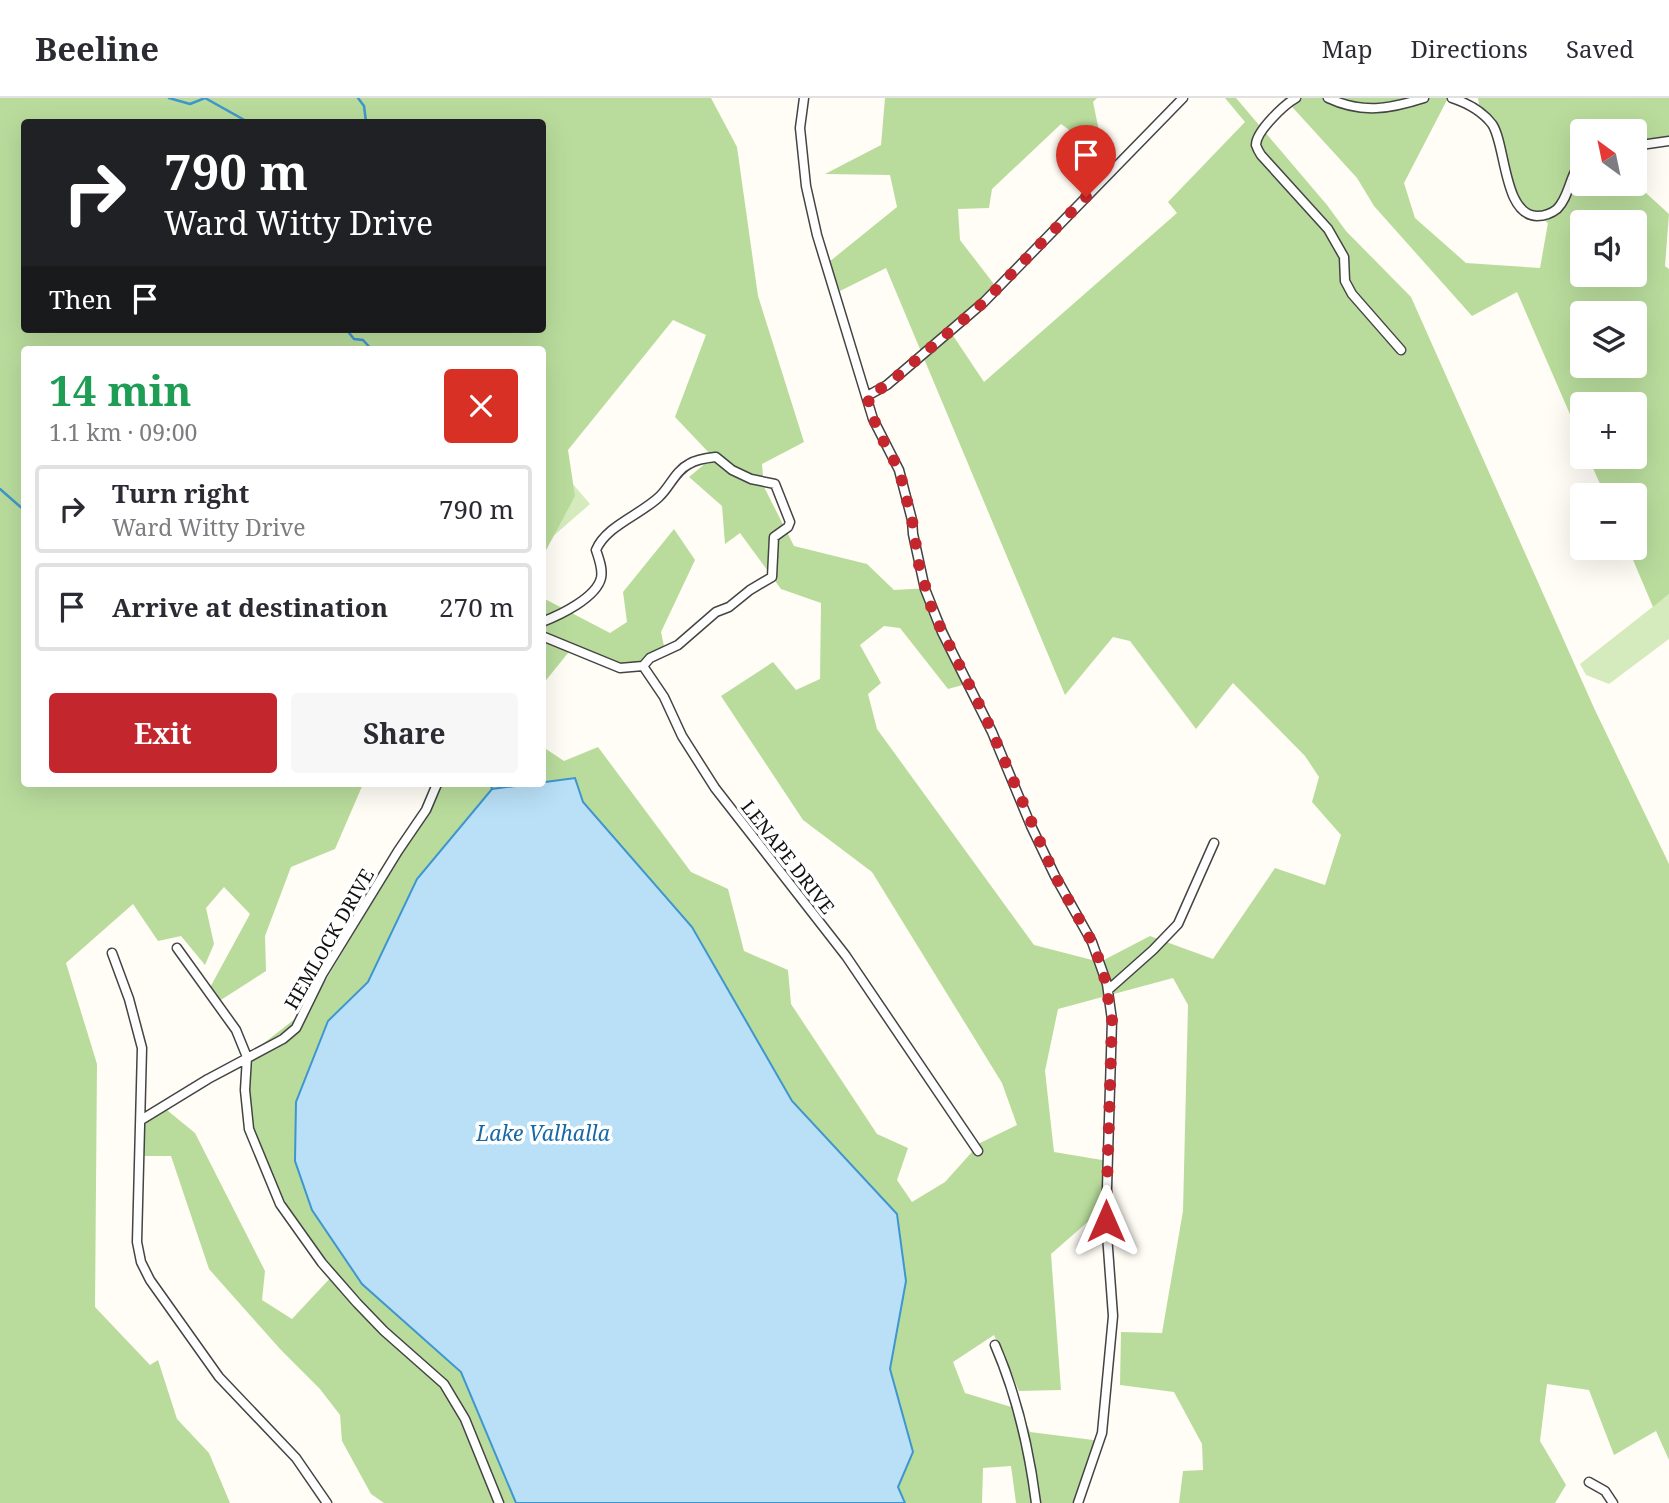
<!DOCTYPE html>
<html lang="en">
<head>
<meta charset="utf-8">
<style>
	body { margin:0; font-family:"Noto Serif",serif; background:#f7f7f7; color:#2b2b33; height:100vh; display:flex; flex-direction:column; font-size:26px; white-space:nowrap }
	* { box-sizing:border-box; margin:0 }
	p { font-size:23px; color:#7c7c81 }
	.icon { flex:none; width:38px; height:38px; fill:none; stroke:currentColor; stroke-width:2; stroke-linecap:round; stroke-linejoin:round }
	.map { position:relative; flex:1; overflow:hidden }
	.details { position:absolute; left:21px; top:248px; width:525px; height:441px; display:flex; flex-direction:column; background:#fff; border-radius:7px; box-shadow:0 7px 28px #0002 }
	.details>* { flex:none }
	.hud { position:absolute; left:21px; top:21px; width:525px; height:214px; border-radius:7px; box-shadow:0 7px 28px #0002; background:#202124; color:#fff; overflow:hidden }
	.needle { width:46px; rotate:327deg }
	.buttons { position:absolute; left:1570px; top:21px; display:grid; gap:14px }
	.buttons a { display:grid; place-items:center; width:77px; height:77px; border-radius:7px; background:#fff; box-shadow:0 7px 28px #0002; font-size:35px }
	.pin { position:absolute; display:grid; place-items:center; width:60px; height:60px; color:#fff; margin:-72px -30px; border-radius:50% 50% 50% 0; rotate:-45deg; box-shadow:0 0 7px #0007 }
	.pin .icon { rotate:45deg }
	.me { position:absolute; width:77px; margin:-38px; rotate:0deg; stroke-linejoin:round; filter:drop-shadow(0 0 5px #0008) }
	.turn { display:flex; align-items:center; gap:24px; height:147px; padding:0 28px; font-size:32px }
	.turn .icon { width:91px; height:91px; stroke-width:2.5 }
	.turn b { display:block; font-size:49px; line-height:60px }
	.then { display:flex; align-items:center; height:66px; padding:0 28px; background:#0003; gap:14px; font-size:26px }
	.round { display:grid; place-items:center; flex:none; width:74px; height:74px; border-radius:7px; background:#f7f7f7 }
	.overview { display:flex; align-items:center; justify-content:space-between; height:119px; padding:0 28px }
	h1 { font-size:42px; font-weight:700; line-height:52px; color:#1e9e55 }
	.primary-button { display:flex; gap:14px; margin-top:auto; padding:14px 28px }
	.primary-button a { flex:1; height:80px; border-radius:7px; background:#c4262e; color:#fff; font-size:28px; font-weight:700; line-height:80px; text-align:center }
	.primary-button a+a { background:#f7f7f7; color:#2b2b33 }
	ul { padding:0; list-style:none }
	li { display:flex; align-items:center; gap:21px; height:88px; margin:0 14px 10px; padding:0 14px; border:4px solid #e1e1e2; border-radius:7px }
	li div { flex:1 }
	li b { display:block; font-size:26px }
	li em { font-style:normal }
	header { display:flex; align-items:center; gap:42px; box-sizing:border-box; height:98px; padding:0 35px; background:#fff; border-bottom:2px solid #e1e1e2 }
	header strong { font-size:33px }
	nav { display:flex; gap:38px; margin-inline-start:auto; font-size:24px }
	.map>svg:first-child { display:block }
	.green { fill:#d5ebbd }
	.forest { fill:#b9dc9c; fill-rule:evenodd }
	.water { fill:#b9e0f7; stroke:#3f96cf; stroke-width:2 }
	.lines { fill:none; stroke-linecap:round; stroke-linejoin:round }
	.stream { stroke:#3f96cf; stroke-width:2.5 }
	.street-casing { stroke:#444; stroke-width:11 }
	.street { stroke:#fff; stroke-width:8 }
	.route { stroke:#c4262e; stroke-width:12; stroke-dasharray:0 21.6 }
	.labels { text-anchor:middle; stroke-width:7; stroke-linejoin:round; paint-order:stroke }
	.street-label { font-size:19px; fill:#111; stroke:#fff }
	.water-label { font-size:21px; font-style:italic; fill:#1768a6; stroke:#fff }
</style>
</head>
<body>
<header>
<strong>Beeline</strong>
<nav><a>Map</a><a>Directions</a><a>Saved</a></nav>
</header>
<div class="map">
<svg width="1669" height="1405" viewBox="0 0 1669 1405">
	<rect width="100%" height="100%" fill="#fffdf5"/>
	<path class="green" d="M542,350L590,406L543,447H542Z
		M1669,496V541L1609,586L1586,577L1580,566Z"/>
	<path class="forest" d="M0,0H711L737,49L758,198L804,344L762,366L764,389L794,448L867,466L894,492L930,490L970,585L948,591L900,530L884,528L860,547L881,585L868,596L877,631L1034,847L1100,864L1150,838L1213,861L1275,770L1325,787L1341,737L1312,704L1319,679L1305,658L1233,585L1196,631L1130,543L1113,539L1065,597L886,170L840,193L829,164L897,109L890,77L825,76L881,47L885,0H1097L1093,4L1104,57L1061,26L992,91L989,110L958,111L960,142L997,190L950,233L984,284L1177,115L1168,104L1245,24L1225,0H1236L1327,107L1346,133L1411,199L1594,610L1669,766V1362L1656,1333L1614,1357L1589,1292L1547,1286L1540,1343L1566,1387L1555,1405H1179L1183,1373L1203,1372L1202,1346L1174,1294L1120,1287L1121,1234L1162,1235L1183,1113L1188,907L1173,880L1058,911L1045,973L1054,1054L1108,1063L1107,1107L1051,1156L1061,1292L1019,1293L994,1237L953,1264L965,1295L1021,1312L1030,1334L1101,1343L1076,1405H1016L1011,1368L983,1370L982,1405H905L898,1389L913,1353L890,1271L906,1183L897,1116L792,1003L692,829L582,704L575,681L543,684V649L564,663L598,649L691,774L728,791L744,853L788,872L791,906L877,1036L908,1050L897,1082L912,1104L945,1084L980,1045L1017,1027L1002,985L872,774L803,722L721,598L773,564L796,592L820,581L821,505L781,491L740,435L725,446L722,408L689,379L713,359L675,319L706,237L673,222L568,352L575,398L543,458L542,252H24V686H363L335,751L291,769L265,838L266,873L213,907L207,895L250,816L224,789L206,810L214,846L205,867L181,838L158,843L133,806L66,865L97,966L95,1209L150,1267L158,1262L177,1321L209,1355L230,1405H0ZM24,24H542V231H24Z
		M1284,0H1448L1404,85L1415,120L1466,165L1540,170L1548,125L1519,104L1496,44L1480,13L1478,0H1669V43L1635,46L1634,33H1582V86L1635,85L1669,116L1665,168L1669,171V496L1653,509L1628,450H1634V397H1605L1588,359H1634V306H1582V344L1517,194L1472,218L1374,108L1357,80ZM1582,124H1634V177H1582ZM1582,215H1634V268H1582Z
		M674,431L695,462L661,534L665,553L634,573L572,550L543,586V500L610,535L627,524L623,494Z
		M441,686H530L492,691L417,781L368,884L328,923L296,1004L295,1063L362,1186L461,1274L516,1405H384L371,1396L342,1343L340,1317L320,1291L281,1252L209,1171L171,1058H142L144,1017L162,1008L195,1035L265,1173L262,1202L292,1221L334,1176L293,1121L243,1014L246,959L309,910L439,694Z"/>
	<path class="water" d="M575,680L583,704L692,829L792,1003L897,1116L906,1183L890,1271L913,1354L898,1389L905,1405H516L461,1274L362,1186L312,1112L295,1063L296,1004L328,923L368,884L417,781L492,691Z"/>
	<g class="lines">
		<path class="stream" d="M169,0L190,6L205,0L248,24
			M358,0L364,8L366,24
			M346,231L354,241L363,242L372,252
			M0,391L24,412
			M491,686L492,691"/>
		<g class="street-casing">
			<path id="street" d="M804,0L800,30L806,88L817,137L873,321L899,372L912,422L913,436L925,491L942,534L992,634L1031,728L1055,778L1092,844L1107,886L1112,922L1106,1123L1113,1218L1102,1335L1078,1405
				M1296,0C1285,6 1256,33 1256,47C1257,50 1259,54 1261,57L1328,131L1344,159L1345,183L1352,196L1401,252
				M1328,0C1362,16 1390,11 1424,0
				M1452,0C1467,5 1482,13 1492,26C1506,46 1503,117 1537,118C1544,118 1552,115 1557,111C1570,98 1569,77 1582,64
				M1634,48L1669,43
				M867,298L887,287L984,204L1183,0
				M542,524C560,517 596,500 601,480C603,471 599,461 596,452C606,428 640,417 659,399C670,389 675,373 689,366C697,361 707,360 716,359L732,372L751,381L775,386L790,424L788,429L774,439L772,479L750,492L729,509L716,514L678,547L650,560L643,568
				M542,538L620,570L643,568
				M643,568L664,599L682,638L715,690L846,858L978,1053
				M177,850L236,932L247,959L245,992L249,1031L280,1106L322,1165L357,1205L384,1233L444,1286L465,1321L499,1405
				M112,855L129,901L142,950L137,1144L141,1164L150,1182L219,1279L296,1360L327,1405
				M1108,892L1153,852L1178,826L1214,745
				M141,1022L208,981L283,941L296,930L322,877L398,753L426,712L437,686
				M995,1247C1017,1298 1029,1350 1036,1405
				M1589,1384L1605,1393L1613,1405"/>
		</g>
		<use href="#street" class="street"/>
	</g>
	<g class="lines">
		<path class="route" d="M1086,99L984,204L887,287L867,298L877,331L899,372L912,422L919,467L933,515L985,618L1055,778L1092,844L1103,872L1112,922L1106,1123"/>
	</g>
	<g class="labels">
		<g class="street-label">
			<text transform="translate(788 759) rotate(52)" y="7">LENAPE DRIVE</text>
			<text transform="translate(329 841) rotate(-60)" y="7">HEMLOCK DRIVE</text>
		</g>
		<g class="water-label">
			<text x="543" y="1043">Lake Valhalla</text>
		</g>
	</g>
</svg>
<div class="buttons">
<a><svg class="needle" viewBox="-14 -14 28 28"><path d="M0-13l5 13h-10z" fill="#e53935"/><path d="M0 13l5-13h-10z" fill="#7c7c81"/></svg></a>
<a><svg class="icon" aria-label="sound" viewBox="0 0 24 24"><path d="M4 9h4l5-4v14l-5-4H4zM17 9q2 3 0 6"/></svg></a>
<a><svg class="icon" aria-label="layers" viewBox="0 0 24 24"><path d="M12 4l9 5-9 5-9-5zM3 14l9 5 9-5"/></svg></a>
<a>+</a>
<a>−</a>
</div>
<div class="pin" style="left:1086px;top:99px;background:#d93025"><svg class="icon" aria-label="arrive" viewBox="0 0 24 24"><path d="M6 21V4h12l-3 4 3 4H6"/></svg></div>
<svg class="me" style="left:1106px;top:1123px" viewBox="-20 -20 40 40"><path d="M0-17L14 15 0 8-14 15z" fill="#c4262e" stroke="#fff" stroke-width="4"/></svg>
<div class="hud">
<div class="turn"><svg class="icon" aria-label="right" viewBox="0 0 24 24"><path d="M7 20v-9h11M14 6l5 5-5 5"/></svg><div><b>790 m</b>Ward Witty Drive</div></div>
<div class="then">Then<svg class="icon" aria-label="arrive" viewBox="0 0 24 24"><path d="M6 21V4h12l-3 4 3 4H6"/></svg></div>
</div>
<section class="details">
<div class="overview"><div><h1>14 min</h1><p>1.1 km · 09:00</p></div><a class="round" style="background:#d93025;color:#fff"><svg class="icon" aria-label="close" viewBox="0 0 24 24"><path d="M6 6l12 12M18 6L6 18"/></svg></a></div>
<ul>
<li><svg class="icon" aria-label="right" viewBox="0 0 24 24"><path d="M7 20v-9h11M14 6l5 5-5 5"/></svg><div><b>Turn right</b><p>Ward Witty Drive</p></div><em>790 m</em></li>
<li><svg class="icon" aria-label="arrive" viewBox="0 0 24 24"><path d="M6 21V4h12l-3 4 3 4H6"/></svg><div><b>Arrive at destination</b></div><em>270 m</em></li>
</ul>
<div class="primary-button"><a>Exit</a><a>Share</a></div>
</section>
</div>
</body>
</html>
